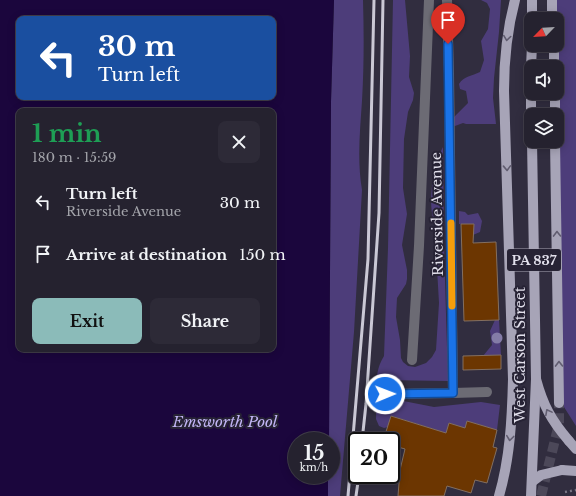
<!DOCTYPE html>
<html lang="en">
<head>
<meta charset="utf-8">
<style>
	body { margin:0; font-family:"Libre Baskerville",serif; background:#2d2a37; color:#f1f3f6; height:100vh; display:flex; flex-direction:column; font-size:15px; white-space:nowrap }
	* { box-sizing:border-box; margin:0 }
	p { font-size:13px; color:#a3a4aa }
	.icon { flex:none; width:22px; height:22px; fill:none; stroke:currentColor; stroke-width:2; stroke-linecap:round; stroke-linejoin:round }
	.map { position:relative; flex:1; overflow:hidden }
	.details { position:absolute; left:16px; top:108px; width:260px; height:244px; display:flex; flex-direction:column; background:#25222f; border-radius:8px; box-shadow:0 2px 10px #0003,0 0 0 1px #423f4b }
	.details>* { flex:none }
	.top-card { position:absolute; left:16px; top:16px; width:260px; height:84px; border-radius:8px; box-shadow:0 2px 10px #0003,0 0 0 1px #423f4b; background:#1a4fa0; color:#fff; overflow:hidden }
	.needle { width:26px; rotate:245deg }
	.tools { position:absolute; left:524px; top:12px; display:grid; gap:8px }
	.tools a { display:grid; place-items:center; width:40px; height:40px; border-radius:8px; background:#25222f; box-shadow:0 2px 10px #0003,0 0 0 1px #423f4b; font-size:20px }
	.speed { position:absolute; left:288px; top:432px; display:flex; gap:8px; font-size:20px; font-weight:700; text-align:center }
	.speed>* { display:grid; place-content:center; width:52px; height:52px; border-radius:50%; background:#25222f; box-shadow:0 2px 10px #0003,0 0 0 1px #423f4b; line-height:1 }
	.speed small { font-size:10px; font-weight:400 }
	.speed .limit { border:2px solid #111; border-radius:6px; background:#fff; color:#111 }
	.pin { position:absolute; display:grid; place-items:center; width:34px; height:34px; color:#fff; margin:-41px -17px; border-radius:50% 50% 50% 0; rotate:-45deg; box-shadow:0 0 4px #0007 }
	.pin .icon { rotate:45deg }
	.me { position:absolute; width:44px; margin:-22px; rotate:89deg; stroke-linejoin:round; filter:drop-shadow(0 0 3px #0008) }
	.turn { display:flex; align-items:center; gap:14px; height:84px; padding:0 16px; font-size:18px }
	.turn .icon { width:52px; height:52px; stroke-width:2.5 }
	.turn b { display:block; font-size:28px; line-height:34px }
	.round { display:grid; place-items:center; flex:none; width:42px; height:42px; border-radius:8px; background:#2d2a37 }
	.head { display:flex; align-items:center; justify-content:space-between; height:68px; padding:0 16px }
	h1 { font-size:24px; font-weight:700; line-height:30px; color:#1e9e55 }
	.primary-button { display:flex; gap:8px; margin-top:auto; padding:8px 16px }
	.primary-button a { flex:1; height:46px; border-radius:8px; background:#8bbbb9; color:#111; font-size:16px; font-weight:700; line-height:46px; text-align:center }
	.primary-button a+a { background:#2d2a37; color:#f1f3f6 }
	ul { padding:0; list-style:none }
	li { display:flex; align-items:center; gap:12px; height:52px; padding:0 16px }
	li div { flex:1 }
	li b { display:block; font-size:15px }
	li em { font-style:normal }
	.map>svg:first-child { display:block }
	.green { fill:#4d3d7a }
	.water { fill:#1b063d; fill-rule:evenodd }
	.building { fill:#6c3601; stroke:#836f61 }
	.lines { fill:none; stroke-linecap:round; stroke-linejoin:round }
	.major-tunnel { stroke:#4c4859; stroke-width:10; stroke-dasharray:10 5; stroke-linecap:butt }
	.path { stroke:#797685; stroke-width:2.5; stroke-dasharray:2 3; stroke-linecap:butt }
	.minor { stroke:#6c6b74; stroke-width:10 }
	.major { stroke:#a7a4b7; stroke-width:10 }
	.rail { stroke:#cac8d5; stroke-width:3 }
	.major-bridge { stroke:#a7a4b7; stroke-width:10 }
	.tree { fill:#847ca7 }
	.oneway { stroke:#615d70 }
	.route-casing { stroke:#114b97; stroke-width:10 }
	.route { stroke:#1a73e8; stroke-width:7 }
	.slow { stroke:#f59e0b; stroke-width:7 }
	.labels { text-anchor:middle; stroke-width:4; stroke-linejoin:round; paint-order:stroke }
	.shield { fill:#272335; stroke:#aaa7b5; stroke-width:1 }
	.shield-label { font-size:13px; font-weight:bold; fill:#e2e0ec }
	.street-label { font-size:14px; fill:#e2e0ec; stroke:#272335 }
	.water-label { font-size:15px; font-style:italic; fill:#c1b4f4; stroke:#272335 }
</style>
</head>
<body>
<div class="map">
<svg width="576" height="496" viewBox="0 0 576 496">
	<rect width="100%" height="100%" fill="#312d3f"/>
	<path class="green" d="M334,0H363C364,34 364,67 362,101C360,131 357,160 362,190L354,332L340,496H328V475H331V441H329L331,101Z
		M393,0H405L410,56L409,77L414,93L413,100L408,112L404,139L403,188L407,214L402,245L407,270V279L406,284L397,298L396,317L400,340L401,358L403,362L408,366L415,367L426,363L432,357L436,350L439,303L436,251L438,248L444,246L448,381L383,380L382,392L388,398L434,407L481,402L500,405L497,430L467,421L465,428L449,423L446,433L392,416L388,427L384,428L379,426L376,419C377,399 372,375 384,356L388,248Z
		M481,0H501L499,32L494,78L493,98L496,124H466L463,123L455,126L453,125V118L468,103L466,91L460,89L459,84C464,76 472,76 480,72L484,60L481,41L488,29L490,9L487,3Z
		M553,0H576V426L564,407L562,394L557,19Z
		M443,147L444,232C421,223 434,163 443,147Z
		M459,211L465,212L468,215L478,213L482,221L480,232L473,235V224H459Z
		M495,320H499L501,355L483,356L492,345L490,331Z"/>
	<path class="water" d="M0,0H334L331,101L329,441H297V475H328V496H0ZM19,19H273V97H19ZM19,111H273V349H19Z"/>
	<path class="building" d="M461,224H474L473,243L496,242L499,320L464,321Z
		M501,355V369L463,370V356Z
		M391,416L446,433L449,423L465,428L467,421L497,430L493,447L497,448L487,483L475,480L471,493L447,486L444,496H398L400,470L405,449L391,445V441H383Z"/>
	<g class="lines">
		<path class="major-tunnel" d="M541,496L559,424V403"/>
		<path class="path" d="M565,492L576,490"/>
		<path class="minor" d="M447,0L449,74L453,393L487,392
			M412,360L419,246L429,0
			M385,394L453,393"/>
		<path class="major" d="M532,19V0
			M552,19V0
			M554,45V67
			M531,67L532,45
			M531,79V89
			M531,93V115
			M555,93V115
			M555,141L559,403
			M569,441L576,449
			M562,470L576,471
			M499,496C510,458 512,419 513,379L504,91C504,60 507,30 515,0
			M531,496L536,379L532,141"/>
		<path class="rail" d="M362,441L366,404L379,213L383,0
			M348,496L368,259L374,0
			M356,496L359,475"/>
		<path class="major-bridge" d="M536,379C543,405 551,420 569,441
			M533,481L541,475L562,470"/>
	</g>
	<circle class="tree" cx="497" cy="338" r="5.5"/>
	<defs><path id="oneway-chevron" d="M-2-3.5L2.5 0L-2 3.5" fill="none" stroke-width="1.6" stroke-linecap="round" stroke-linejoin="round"/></defs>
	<g class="oneway">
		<use href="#oneway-chevron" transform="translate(507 38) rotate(98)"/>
		<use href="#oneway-chevron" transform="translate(507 168) rotate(88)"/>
		<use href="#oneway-chevron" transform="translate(557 234) rotate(-91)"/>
		<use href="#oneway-chevron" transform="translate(559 364) rotate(-91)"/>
		<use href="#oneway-chevron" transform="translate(548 412) rotate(-118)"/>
		<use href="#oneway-chevron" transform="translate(510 438) rotate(97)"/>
	</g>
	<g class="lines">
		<g class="route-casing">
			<path id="route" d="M385,394L453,393L448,44"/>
		</g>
		<use href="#route" class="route"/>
		<path class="slow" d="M451,223L452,306"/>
	</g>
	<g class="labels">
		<rect class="shield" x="507" y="249" width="54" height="22" rx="3"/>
		<g class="shield-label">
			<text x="534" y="265">PA 837</text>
		</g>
		<g class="street-label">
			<text transform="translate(437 214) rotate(-91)" y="5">Riverside Avenue</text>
			<text transform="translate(520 355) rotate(-90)" y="5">West Carson Street</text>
		</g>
		<g class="water-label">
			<text x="225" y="427">Emsworth Pool</text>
		</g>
	</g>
</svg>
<div class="tools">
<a><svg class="needle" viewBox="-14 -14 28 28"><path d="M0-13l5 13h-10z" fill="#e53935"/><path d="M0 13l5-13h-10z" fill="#a3a4aa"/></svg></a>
<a><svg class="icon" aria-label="sound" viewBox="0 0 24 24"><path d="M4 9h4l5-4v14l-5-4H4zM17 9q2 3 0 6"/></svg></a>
<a><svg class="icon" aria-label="layers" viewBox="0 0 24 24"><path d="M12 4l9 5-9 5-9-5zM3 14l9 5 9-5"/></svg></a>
</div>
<div class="speed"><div>15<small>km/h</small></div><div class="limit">20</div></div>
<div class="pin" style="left:448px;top:44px;background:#d93025"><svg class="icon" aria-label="arrive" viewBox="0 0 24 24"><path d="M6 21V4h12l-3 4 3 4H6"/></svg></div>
<svg class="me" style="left:385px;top:394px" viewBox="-20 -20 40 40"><circle r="17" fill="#1a73e8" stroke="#fff" stroke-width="3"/><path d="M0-11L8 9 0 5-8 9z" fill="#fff"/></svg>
<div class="top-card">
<div class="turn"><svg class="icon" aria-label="left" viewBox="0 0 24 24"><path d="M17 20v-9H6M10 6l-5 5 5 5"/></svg><div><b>30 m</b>Turn left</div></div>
</div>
<section class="details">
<div class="head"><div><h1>1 min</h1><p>180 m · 15:59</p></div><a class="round"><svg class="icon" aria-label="close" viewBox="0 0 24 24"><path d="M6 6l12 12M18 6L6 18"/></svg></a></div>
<ul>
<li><svg class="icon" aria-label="left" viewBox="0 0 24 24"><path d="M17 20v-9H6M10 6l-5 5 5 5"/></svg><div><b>Turn left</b><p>Riverside Avenue</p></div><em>30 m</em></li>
<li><svg class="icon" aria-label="arrive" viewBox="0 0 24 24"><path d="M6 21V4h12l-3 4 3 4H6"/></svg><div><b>Arrive at destination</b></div><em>150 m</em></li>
</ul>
<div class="primary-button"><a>Exit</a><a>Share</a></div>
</section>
</div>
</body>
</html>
